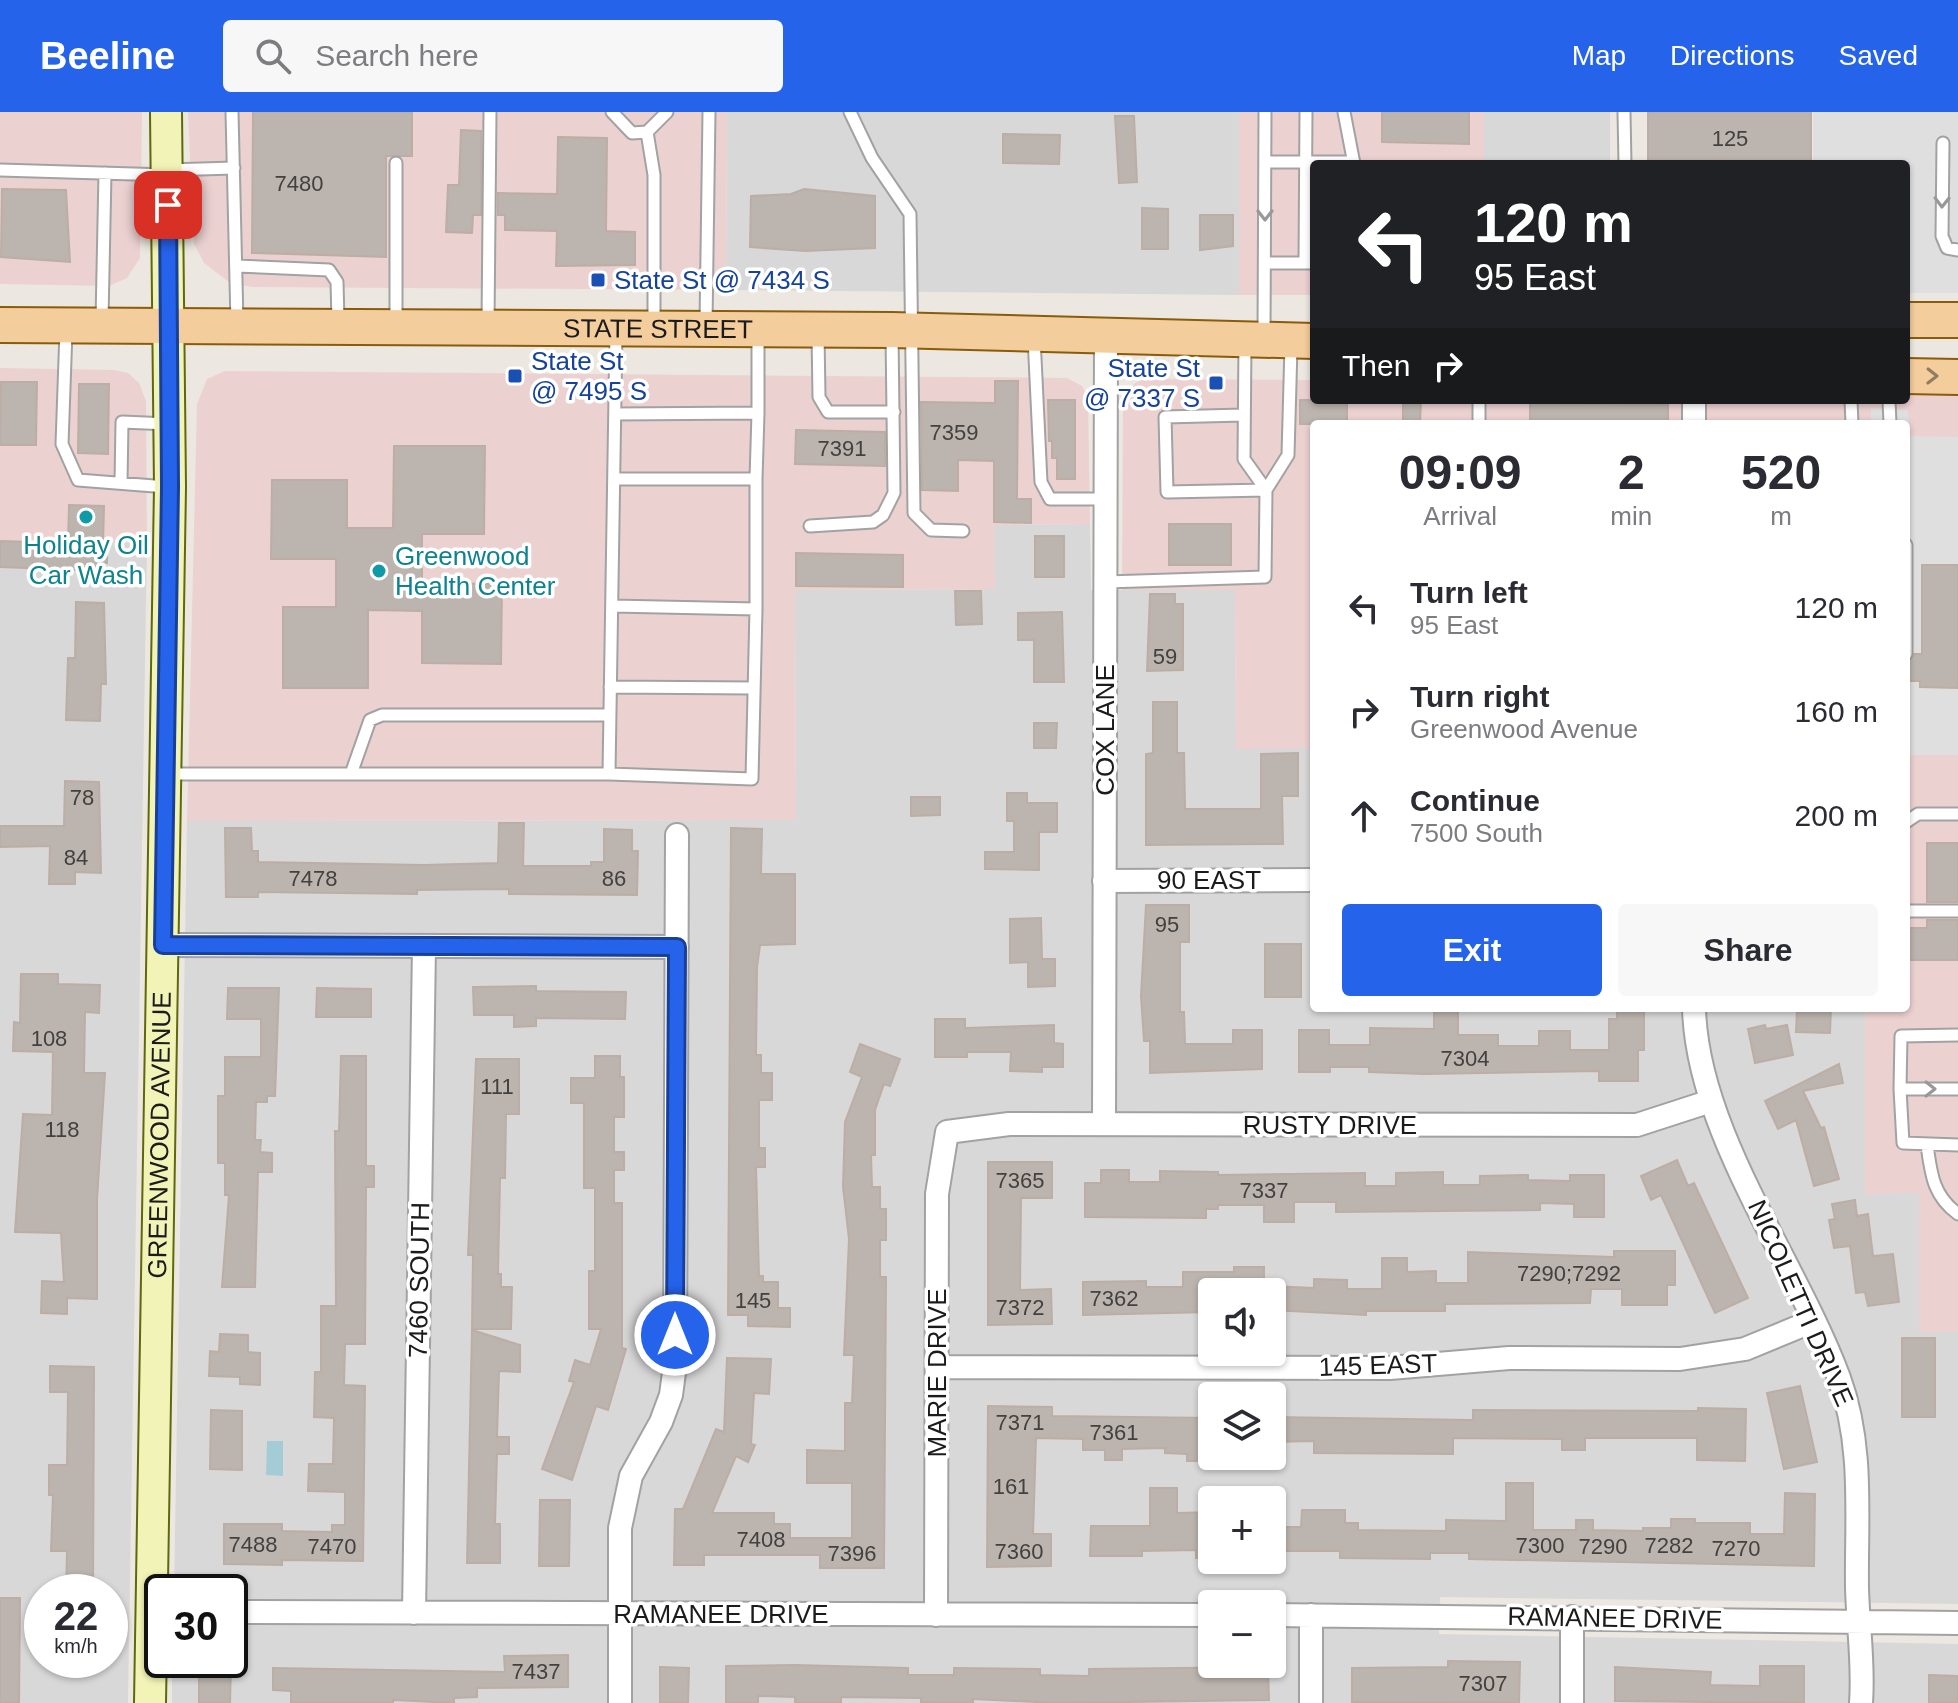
<!DOCTYPE html>
<html lang="en">
<head>
<meta charset="utf-8">
<style>
	body { margin:0; font-family:Arial,sans-serif; background:#f7f7f7; color:#2b2b33; height:100vh; display:flex; flex-direction:column; font-size:30px; white-space:nowrap }
	* { box-sizing:border-box; margin:0 }
	p { font-size:26px; color:#7c7c81 }
	.icon { flex:none; width:44px; height:44px; fill:none; stroke:currentColor; stroke-width:2; stroke-linecap:round; stroke-linejoin:round }
	.map { position:relative; flex:1; overflow:hidden }
	.sheet { position:absolute; left:1310px; top:308px; width:600px; height:592px; display:flex; flex-direction:column; background:#fff; border-radius:8px; box-shadow:0 2px 6px #0004 }
	.sheet>* { flex:none }
	.top-card { position:absolute; left:1310px; top:48px; width:600px; height:244px; border-radius:8px; box-shadow:0 2px 6px #0004; background:#202124; color:#fff; overflow:hidden }
	.tools { position:absolute; left:1198px; top:1166px; display:grid; gap:16px }
	.tools a { display:grid; place-items:center; width:88px; height:88px; border-radius:8px; background:#fff; box-shadow:0 2px 6px #0004; font-size:40px }
	.speed { position:absolute; left:24px; top:1462px; display:flex; gap:16px; font-size:40px; font-weight:700; text-align:center }
	.speed>* { display:grid; place-content:center; width:104px; height:104px; border-radius:50%; background:#fff; box-shadow:0 2px 6px #0004; line-height:1 }
	.speed small { font-size:20px; font-weight:400 }
	.speed .limit { border:4px solid #111; border-radius:12px; background:#fff; color:#111 }
	.pin { position:absolute; display:grid; place-items:center; width:68px; height:68px; color:#fff; margin:-34px; border-radius:16px; box-shadow:0 4px 12px #0006 }
	.me { position:absolute; width:88px; margin:-44px; rotate:0deg; stroke-linejoin:round; filter:drop-shadow(0 0 6px #0008) }
	.turn { display:flex; align-items:center; gap:28px; height:168px; padding:0 32px; font-size:36px }
	.turn .icon { width:104px; height:104px; stroke-width:2.5 }
	.turn b { display:block; font-size:56px; line-height:68px }
	.then { display:flex; align-items:center; height:76px; padding:0 32px; background:#0003; gap:16px; font-size:30px }
	.eta { display:flex; justify-content:space-evenly; align-items:center; height:136px; text-align:center }
	.eta b { font-size:48px; font-weight:800; line-height:56px }
	.primary-button { display:flex; gap:16px; margin-top:auto; padding:16px 32px }
	.primary-button a { flex:1; height:92px; border-radius:8px; background:#2563eb; color:#fff; font-size:32px; font-weight:800; line-height:92px; text-align:center }
	.primary-button a+a { background:#f7f7f7; color:#2b2b33 }
	ul { padding:0; list-style:none }
	li { display:flex; align-items:center; gap:24px; height:104px; padding:0 32px }
	li div { flex:1 }
	li b { display:block; font-size:30px }
	li em { font-style:normal }
	header { display:flex; align-items:center; gap:48px; box-sizing:border-box; height:112px; padding:0 40px; background:#2563eb; color:#fff }
	header strong { font-size:38px }
	nav { display:flex; gap:44px; margin-inline-start:auto; font-size:28px }
	.search { width:560px; height:72px; background:#f7f7f7; display:flex; align-items:center; gap:20px; box-sizing:border-box; padding:0 28px; border-radius:8px; color:#7c7c81; font-size:30px }
	.map>svg:first-child { display:block }
	.residential { fill:#d9d8d8; fill-rule:evenodd }
	.commercial { fill:#ecd1d1 }
	.parking { fill:#dfdfdf }
	.water { fill:#a4ccd7 }
	.building { fill:#bcb4ae; stroke:#bcaea4; stroke-width:2 }
	.lines { fill:none; stroke-linecap:round; stroke-linejoin:round }
	.lane-casing { stroke:#a2a2a2; stroke-width:15 }
	.street-casing { stroke:#a2a2a2; stroke-width:26 }
	.secondary-casing { stroke:#5f680c; stroke-width:34 }
	.primary-casing { stroke:#885c0a; stroke-width:38 }
	.lane { stroke:#fff; stroke-width:11 }
	.street { stroke:#fff; stroke-width:22 }
	.secondary { stroke:#f2f4b7; stroke-width:30 }
	.primary { stroke:#f4cd9d; stroke-width:34 }
	.oneway { stroke:#989898 }
	.oneway2 { stroke:#927d62 }
	.route-casing { stroke:#184099; stroke-width:20 }
	.route { stroke:#2563eb; stroke-width:14 }
	.transit-dot { fill:#1a4fb4; stroke:#fff; stroke-width:3 }
	.culture-dot { fill:#0f9aa8; stroke:#fff; stroke-width:3 }
	.labels { text-anchor:middle; stroke-width:7; stroke-linejoin:round; paint-order:stroke }
	.number-label { font-size:22px; fill:#434140 }
	.transit-label { font-size:26px; fill:#164399; stroke:#fff; text-anchor:start }
	.street-label { font-size:26px; fill:#1b1b1b; stroke:#fff }
	.culture-label { font-size:26px; fill:#0d838f; stroke:#fff }
</style>
</head>
<body>
<header>
<strong>Beeline</strong>
<div class="search"><svg class="icon" aria-label="search" viewBox="0 0 24 24"><circle cx="10" cy="10" r="6"/><path d="M15 15l6 6"/></svg>Search here</div>
<nav><a>Map</a><a>Directions</a><a>Saved</a></nav>
</header>
<div class="map">
<svg width="1958" height="1591" viewBox="0 0 1958 1591">
	<rect width="100%" height="100%" fill="#ece8e1"/>
	<path class="residential" d="M727,0H1239V183L726,178Z
		M1484,0H1610V52H1484Z
		M1090,412L1091,478H1235L1236,636H1314V896H1865V1081H1919V1220H1958V1492L1440,1485L1439,1522L1958,1532V1591H172V1548H230V1480H174L187,709L796,708L795,478L995,477V413ZM1212,1180H1272V1240H1212ZM1212,1284H1272V1344H1212ZM1212,1388H1272V1448H1212ZM1212,1492H1272V1552H1212Z
		M0,428L147,431L128,1591H0ZM42,1480H110V1548H42Z"/>
	<path class="commercial" d="M0,0H142L140,146L127,166L109,174L0,172Z
		M188,0H727L726,178L253,175L230,171L204,151L194,132Z
		M1239,0H1484V52H1314V183H1239Z
		M0,256L114,258L128,261L139,271L146,289L147,431L0,428Z
		M225,259L1067,266L1082,274L1088,285L1090,412L995,413V477L795,478L796,708L187,709L197,292L207,267Z
		M1144,267L1314,268V288H1906V282L1958,283V1220H1919V1081L1865,1082V896H1906V312H1314V636L1236,637L1235,478H1122L1123,289L1135,271Z"/>
	<path class="parking" d="M1813,0H1958V181H1906V52H1813Z
		M1871,296L1908,298L1909,324L1958,325V453H1922V542H1906V312H1871Z
		M1906,569H1920V575L1958,576V643H1906Z"/>
	<path class="water" d="M267,1329H283V1364L266,1363Z"/>
	<path class="building" d="M253,0H412V44H386V145L252,141Z
		M1382,0H1469V32L1382,30Z
		M1648,0H1811V52H1648Z
		M1115,4H1134L1137,70L1119,71Z
		M461,18L481,19V103H473L472,121L446,120L448,73H459Z
		M1003,22L1060,23L1059,52L1003,51Z
		M558,25L607,26L606,119L635,120V153L556,154L557,119L505,118V103H498V81L557,82Z
		M2,77L66,78L70,150L1,145Z
		M804,77L875,84V136L805,139L750,135L751,84L791,82Z
		M1142,96L1168,97V137H1142Z
		M1200,103H1233V134L1200,138Z
		M995,269H1018L1017,387H1031V411L994,410V349L958,348V379L922,378L921,290L995,291Z
		M1,270H37L36,333H0Z
		M79,272H109L108,342L78,341Z
		M1048,288H1075V367H1057V346H1052V329H1049Z
		M1300,288H1347V312H1300Z
		M1403,288H1421L1420,312H1403Z
		M1530,291L1668,293V312H1530Z
		M796,318L885,320V354L795,352Z
		M394,334H485L484,422H422V471L502,472L501,552L422,551V499L368,498V576H283V495H336V447H271L272,368H347V416H393Z
		M69,393L104,394L103,433H107V451H103V459L0,455V429L68,431Z
		M1169,412H1231V453H1169Z
		M1035,424H1064V465H1035Z
		M796,441L903,443V475L796,474Z
		M1922,453H1958V576L1920,575V569H1906V550L1914,542H1922Z
		M955,479H981L982,512L956,513Z
		M1150,482H1175V492H1183V558L1147,559Z
		M76,490L104,491L106,572H101L100,609L66,608L68,546H75Z
		M1062,500L1064,570H1034V528H1018V501Z
		M1153,590H1177V641H1184L1185,697H1261V642L1298,641V684H1282L1283,732L1146,733V642L1153,641Z
		M1034,611H1057L1056,636H1034Z
		M65,669L99,670L101,761L75,760V772H49L50,734L0,735V714H64Z
		M1007,681H1027V691H1057V720H1039V758L985,757V740H1014V709H1007Z
		M911,685H940V703L911,704Z
		M499,711H524L523,754H591V750H604V717L632,718V739H638L637,783L509,782V777L417,778V782L258,780V785H226L225,716H251L252,739H258V750L423,753L498,751Z
		M731,716L762,717L761,762H795V832L760,833L757,855L756,943H761V961H772V988H759V1036H765V1055H756L759,1164H763V1170H778V1196H790V1215L748,1214V1203H728Z
		M1927,731H1958V790H1927Z
		M1146,793H1189V830H1180V900H1184L1185,932H1233V918H1262V957L1150,961V929H1144L1141,884Z
		M1041,806L1042,847H1055V874L1028,875V850L1010,851V807Z
		M1927,808H1958V848H1906V816H1927Z
		M1265,832H1301V885H1265Z
		M21,862H58V872L100,873L99,901L85,900L84,961H105L97,1088V1187L67,1186V1202L41,1201L42,1169L64,1170L61,1121L15,1120L23,1002L52,1003L53,940L13,939L14,910L20,911Z
		M536,874V879L626,880L625,907L536,906V914L514,915V903H474L473,875Z
		M228,876H279L275,984H267V990H256L255,1028H261L260,1040L272,1041V1060H258L255,1175H222L229,1083H225V1051H218V984H225V945H261V907H227Z
		M317,876L371,877V905H316Z
		M1797,896H1831L1830,921L1796,920Z
		M1617,897H1644V938H1638V969H1599V959L1424,962L1369,960V955H1330V960H1299V918H1329V933H1370V916L1434,917V898H1458V923H1498V934H1539V919H1570V938H1609V907H1617Z
		M935,907H965V916L1054,913V931L1063,932V955H1042V960L1010,959L1011,940H967V945H935Z
		M1765,913L1766,917L1787,913L1793,943L1755,951L1748,917Z
		M860,932L900,947L890,974L884,972L875,998V1043H871L872,1075H880V1097H886V1128H880V1165H886L884,1456H820V1443H704V1453H674L675,1397H683L716,1317L724,1320L727,1246L771,1247L769,1282L754,1281L751,1332L755,1333L748,1350L736,1344L712,1401H774V1412H790V1426H852V1371H807V1338L845,1339V1291H852L854,1243H844L849,1127L843,1075L845,1010L862,965L850,960Z
		M341,944H366V1054H374V1075H366L365,1232H345L344,1273L365,1274L363,1449L282,1448V1453L224,1452V1412H282V1419L332,1420V1413H345V1380L308,1379L309,1352H333L334,1306L314,1305L315,1260H321V1194H336L335,1019H339Z
		M595,944H620V965H624V1005H614V1040H624V1058H614V1091H622V1236L626,1237L608,1298L596,1294L572,1368L542,1357L574,1270L569,1269L575,1248L590,1253L601,1217H589V1159H595V1076H584V991H571V966H595Z
		M476,947H519V1002H506L505,1066H500L498,1162H501V1175H512L511,1217H472L473,1143H468Z
		M1839,952L1843,971L1803,979L1821,1016L1824,1015L1839,1067L1814,1074L1796,1008L1778,1017L1765,989Z
		M1677,1048L1688,1074L1694,1071L1748,1186L1715,1201L1661,1083L1651,1088L1641,1064Z
		M988,1050H1052V1086H1021L1020,1178L1051,1177L1052,1212L988,1213Z
		M1101,1058H1129V1070H1160V1059L1218,1060V1063L1365,1061V1074H1396V1061L1443,1060V1073H1480V1064L1528,1063V1068L1570,1069V1063H1604V1105H1574V1092L1540,1091V1098L1336,1100V1090H1294V1110H1264V1093H1218V1097H1206V1106L1085,1105V1071H1101Z
		M1855,1088L1857,1104L1868,1102L1873,1144L1893,1142L1899,1190L1868,1194L1865,1180L1856,1181L1850,1134L1834,1136L1829,1108L1835,1107L1832,1092Z
		M1614,1139H1675V1173H1667V1193H1622V1177H1591L1590,1191L1445,1192V1199H1366V1203L1272,1198V1174L1314,1176V1167L1347,1168V1177H1382V1146H1407V1160L1436,1159V1171H1468V1140L1614,1145Z
		M1234,1155H1264V1180H1212V1200L1083,1203V1170L1146,1169V1175H1183V1160H1234Z
		M472,1218L520,1233V1260L499,1259L497,1325H509V1342H497L495,1412H500V1451H467Z
		M220,1222L248,1223V1240L260,1241V1273L240,1272V1265L209,1264L210,1239L219,1240Z
		M1902,1226H1935V1305H1902Z
		M50,1254L94,1255L93,1480H66L67,1439H51L53,1383H49V1353H67L68,1280H50Z
		M1800,1274L1817,1350L1784,1357L1767,1281Z
		M988,1294L1052,1295V1304L1212,1306V1349H1187V1342L1165,1341V1336L1122,1337V1348H1105V1338H1083V1327L1036,1326L1033,1422H1051V1454L987,1455Z
		M1698,1296L1746,1297L1745,1349L1697,1348V1326H1585V1338H1562V1327L1453,1326V1342L1314,1341V1329L1272,1330V1305L1473,1308V1298L1698,1299Z
		M211,1298L242,1299V1358L210,1357Z
		M1506,1371H1533V1418H1576V1408H1593V1418L1643,1419V1416H1671V1407H1695V1411H1750V1422H1784L1785,1381L1815,1382L1814,1454L1469,1447V1441H1430V1447L1340,1446V1439H1272V1415H1301L1302,1398H1345V1411H1358V1418L1446,1419V1408L1506,1409Z
		M1150,1376H1177V1401L1212,1400V1446H1196V1438L1142,1439V1444H1090L1091,1414H1150Z
		M540,1388H570L569,1454H539Z
		M0,1486H20L19,1591H0Z
		M568,1543V1575L477,1576V1585L454,1586V1591L393,1588V1591H291V1579L273,1578V1556L505,1560L504,1544Z
		M1448,1549L1520,1550L1519,1591L1352,1590V1556L1448,1555Z
		M795,1553L908,1556V1563H954V1556L1040,1557V1563L1089,1564V1557L1268,1555L1269,1588L1056,1591L973,1587V1591H942L921,1590V1586L841,1585V1591H795V1585L758,1584V1591H726V1554Z
		M199,1554H231L230,1591H199Z
		M1760,1554H1804V1591L1615,1589V1555L1711,1560L1710,1573L1760,1574Z
		M660,1555L689,1556L688,1591H660Z
		M1929,1563L1958,1564V1591H1929Z"/>
	<g class="lines">
		<g class="lane-casing">
			<path id="lane" d="M232,0L237,211
				M612,0L632,21L647,20L667,0
				M850,0L872,46L910,102L914,401L931,418L963,419
				M1344,0L1354,52
				M1624,0L1625,52
				M647,20L654,63V215
				M1943,31L1942,124L1947,136L1958,138
				M1265,50H1354
				M396,51V210
				M0,58L167,63
				M167,58L234,56
				M1265,151H1314
				M1305,151L1306,0
				M236,154L329,158L337,170L338,209
				M102,208L105,61
				M488,211L490,0
				M706,212L709,0
				M66,219L62,332L78,368L167,375
				M818,222L819,285L828,300H894
				M1264,224L1265,0
				M1034,225L1041,370L1050,387H1106
				M1245,230L1244,347L1266,378
				M1479,288V312
				M1851,288L1852,312
				M1889,288L1890,312
				M615,302L758,301V221
				M1243,303L1165,305L1167,380L1266,378
				M614,367H756L758,301
				M121,371L122,310L169,312
				M810,414L873,410L883,403L894,381L892,223
				M1906,433V542
				M1106,470L1265,465L1266,378L1288,343L1291,234
				M756,497V367
				M610,575L754,576
				M166,662H609L752,667L756,497L612,494
				M351,662L370,608L382,603H610
				M609,662L616,220
				M1906,710L1918,702H1958
				M1906,799H1958
				M1958,923L1901,924L1900,977H1958
				M1900,977L1903,1031L1958,1033
				M1927,1033C1931,1062 1933,1084 1958,1102"/>
		</g>
		<g class="street-casing">
			<path id="street" d="M1694,288V312
				M1104,769L1314,768
				M163,833L677,835
				M1694,896C1697,1020 1796,1150 1839,1266C1864,1334 1856,1405 1857,1476C1858,1515 1864,1552 1861,1591
				M1104,1012L1106,224
				M937,1255L1390,1256L1509,1246L1680,1247L1745,1237L1813,1209
				M230,1500L1212,1503
				M414,1501L424,834
				M936,1503L937,1082L947,1020L1009,1012L1637,1013L1711,989
				M1272,1503L1958,1511
				M1311,1503V1591
				M620,1591V1416L631,1364L661,1310L671,1283L675,1253L677,723
				M1572,1591V1505"/>
		</g>
		<g class="secondary-casing">
			<g id="secondary">
				<path id="s1" d="M150,1591L170,375L166,0"/>
			</g>
		</g>
		<g class="primary-casing">
			<g id="primary">
				<path d="M1906,208H1958"/>
				<path id="s2" d="M0,213L892,218L1314,229"/>
				<path d="M1906,264L1958,265"/>
			</g>
		</g>
		<use href="#lane" class="lane"/>
		<use href="#street" class="street"/>
		<use href="#secondary" class="secondary"/>
		<use href="#primary" class="primary"/>
	</g>
	<defs><path id="oneway-chevron" d="M-2-3.5L2.5 0L-2 3.5" fill="none" stroke-width="1.6" stroke-linecap="round" stroke-linejoin="round" transform="scale(2)"/></defs>
	<g class="oneway">
		<use href="#oneway-chevron" transform="translate(1942 90) rotate(91)"/>
		<use href="#oneway-chevron" transform="translate(1265 103) rotate(90)"/>
		<use href="#oneway-chevron" transform="translate(1930 977)"/>
	</g>
	<use class="oneway2" href="#oneway-chevron" transform="translate(1932 264) rotate(1)"/>
	<g class="lines">
		<g class="route-casing">
			<path id="route" d="M168,93L170,375L163,833L677,835L675,1223"/>
		</g>
		<use href="#route" class="route"/>
	</g>
	<g class="transit-dot">
		<rect x="590" y="160" width="16" height="16" rx="4"/>
		<rect x="507" y="256" width="16" height="16" rx="4"/>
		<rect x="1208" y="263" width="16" height="16" rx="4"/>
	</g>
	<g class="culture-dot">
		<circle cx="86" cy="405" r="8"/>
		<circle cx="379" cy="459" r="8"/>
	</g>
	<g class="labels">
		<g class="number-label">
			<text x="1730" y="34">125</text>
			<text x="299" y="79">7480</text>
			<text x="954" y="328">7359</text>
			<text x="842" y="344">7391</text>
			<text x="1165" y="552">59</text>
			<text x="82" y="693">78</text>
			<text x="76" y="753">84</text>
			<text x="313" y="774">7478</text>
			<text x="614" y="774">86</text>
			<text x="1167" y="820">95</text>
			<text x="49" y="934">108</text>
			<text x="1465" y="954">7304</text>
			<text x="497" y="982">111</text>
			<text x="62" y="1025">118</text>
			<text x="1020" y="1076">7365</text>
			<text x="1264" y="1086">7337</text>
			<text x="1569" y="1169">7290;7292</text>
			<text x="1114" y="1194">7362</text>
			<text x="753" y="1196">145</text>
			<text x="1020" y="1203">7372</text>
			<text x="1020" y="1318">7371</text>
			<text x="1114" y="1328">7361</text>
			<text x="1011" y="1382">161</text>
			<text x="761" y="1435">7408</text>
			<text x="253" y="1440">7488</text>
			<text x="1540" y="1441">7300</text>
			<text x="1669" y="1441">7282</text>
			<text x="332" y="1442">7470</text>
			<text x="1603" y="1442">7290</text>
			<text x="1736" y="1444">7270</text>
			<text x="1019" y="1447">7360</text>
			<text x="852" y="1449">7396</text>
			<text x="536" y="1567">7437</text>
			<text x="1483" y="1579">7307</text>
		</g>
		<g class="transit-label">
			<text x="614" y="177">State St @ 7434 S</text>
			<text x="531" y="258">State St<tspan x="531" dy="30">@ 7495 S</tspan></text>
			<text x="1200" y="265" text-anchor="end">State St<tspan x="1200" dy="30">@ 7337 S</tspan></text>
		</g>
		<g class="street-label">
			<text dy="9" stroke="none"><textPath href="#s2" startOffset="658">STATE STREET</textPath></text>
			<text transform="translate(1105 618) rotate(-90)" y="9">COX LANE</text>
			<text x="1209" y="777">90 EAST</text>
			<text x="1330" y="1022">RUSTY DRIVE</text>
			<text dy="9" stroke="none"><textPath href="#s1" startOffset="568">GREENWOOD AVENUE</textPath></text>
			<text transform="translate(419 1168) rotate(-89)" y="9">7460 SOUTH</text>
			<text transform="translate(1801 1191) rotate(66)" y="9">NICOLETTI DRIVE</text>
			<text transform="translate(1378 1253) rotate(-2)" y="9">145 EAST</text>
			<text transform="translate(937 1261) rotate(-90)" y="9">MARIE DRIVE</text>
			<text x="721" y="1511">RAMANEE DRIVE</text>
			<text transform="translate(1615 1506) rotate(1)" y="9">RAMANEE DRIVE</text>
		</g>
		<g class="culture-label">
			<text x="86" y="442">Holiday Oil<tspan x="86" dy="30">Car Wash</tspan></text>
			<text x="395" y="453" text-anchor="start">Greenwood<tspan x="395" dy="30">Health Center</tspan></text>
		</g>
	</g>
</svg>
<div class="tools">
<a><svg class="icon" aria-label="sound" viewBox="0 0 24 24"><path d="M4 9h4l5-4v14l-5-4H4zM17 9q2 3 0 6"/></svg></a>
<a><svg class="icon" aria-label="layers" viewBox="0 0 24 24"><path d="M12 4l9 5-9 5-9-5zM3 14l9 5 9-5"/></svg></a>
<a>+</a>
<a>−</a>
</div>
<div class="speed"><div>22<small>km/h</small></div><div class="limit">30</div></div>
<div class="pin" style="left:168px;top:93px;background:#d93025"><svg class="icon" aria-label="arrive" viewBox="0 0 24 24"><path d="M6 21V4h12l-3 4 3 4H6"/></svg></div>
<svg class="me" style="left:675px;top:1223px" viewBox="-20 -20 40 40"><circle r="17" fill="#2563eb" stroke="#fff" stroke-width="3"/><path d="M0-11L8 9 0 5-8 9z" fill="#fff"/></svg>
<div class="top-card">
<div class="turn"><svg class="icon" aria-label="left" viewBox="0 0 24 24"><path d="M17 20v-9H6M10 6l-5 5 5 5"/></svg><div><b>120 m</b>95 East</div></div>
<div class="then">Then<svg class="icon" aria-label="right" viewBox="0 0 24 24"><path d="M7 20v-9h11M14 6l5 5-5 5"/></svg></div>
</div>
<section class="sheet">
<div class="eta">
<div><b>09:09</b><p>Arrival</p></div>
<div><b>2</b><p>min</p></div>
<div><b>520</b><p>m</p></div>
</div>
<ul>
<li><svg class="icon" aria-label="left" viewBox="0 0 24 24"><path d="M17 20v-9H6M10 6l-5 5 5 5"/></svg><div><b>Turn left</b><p>95 East</p></div><em>120 m</em></li>
<li><svg class="icon" aria-label="right" viewBox="0 0 24 24"><path d="M7 20v-9h11M14 6l5 5-5 5"/></svg><div><b>Turn right</b><p>Greenwood Avenue</p></div><em>160 m</em></li>
<li><svg class="icon" aria-label="ahead" viewBox="0 0 24 24"><path d="M12 20V5M6 11l6-6 6 6"/></svg><div><b>Continue</b><p>7500 South</p></div><em>200 m</em></li>
</ul>
<div class="primary-button"><a>Exit</a><a>Share</a></div>
</section>
</div>
</body>
</html>
